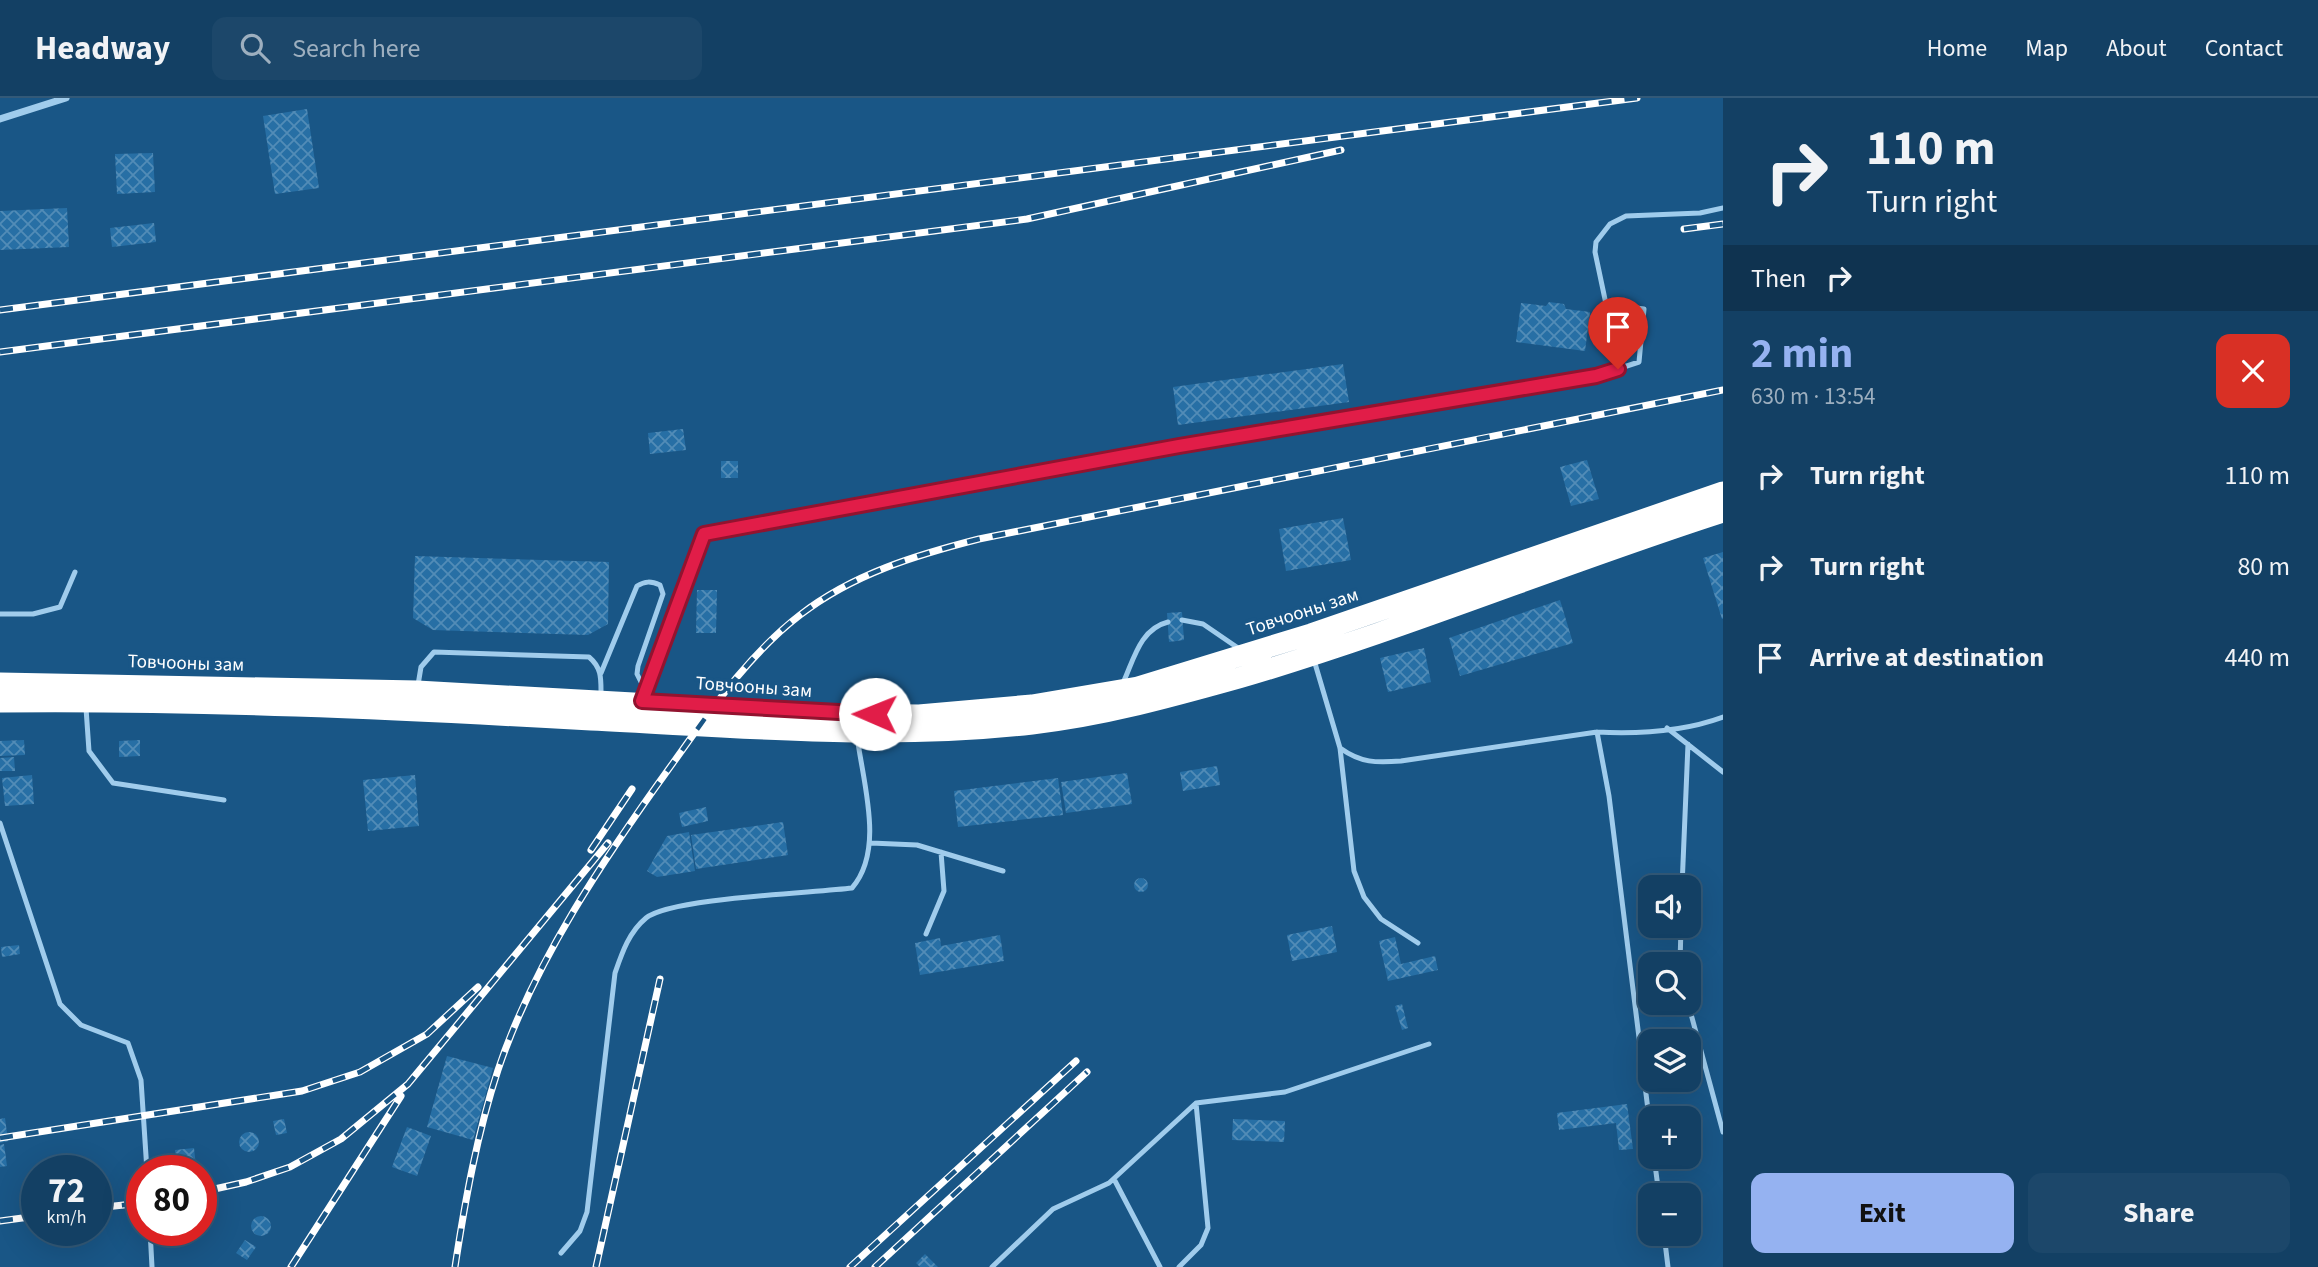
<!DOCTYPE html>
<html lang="en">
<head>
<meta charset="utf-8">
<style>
	body { margin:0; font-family:"Source Sans 3",sans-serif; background:#1c476a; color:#f1f3f6; height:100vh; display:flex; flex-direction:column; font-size:26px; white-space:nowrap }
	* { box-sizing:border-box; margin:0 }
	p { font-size:23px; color:#9dafbf }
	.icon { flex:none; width:38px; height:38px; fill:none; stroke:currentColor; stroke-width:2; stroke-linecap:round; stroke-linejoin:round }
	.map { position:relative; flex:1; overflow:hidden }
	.details { display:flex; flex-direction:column; background:#134064; width:595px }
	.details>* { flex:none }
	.hud { background:#134064; color:#f1f3f6; overflow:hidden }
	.tools { position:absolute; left:1638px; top:777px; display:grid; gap:14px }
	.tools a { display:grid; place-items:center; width:63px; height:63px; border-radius:14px; background:#134064; box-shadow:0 7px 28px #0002,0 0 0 2px #325978; font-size:35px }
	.speed { position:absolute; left:21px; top:1057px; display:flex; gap:14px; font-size:35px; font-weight:700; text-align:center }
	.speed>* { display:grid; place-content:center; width:91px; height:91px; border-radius:50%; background:#134064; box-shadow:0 7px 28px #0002,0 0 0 2px #325978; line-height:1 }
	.speed small { font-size:18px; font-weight:400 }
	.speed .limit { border:10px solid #d22; background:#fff; color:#111 }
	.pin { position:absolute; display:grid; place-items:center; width:60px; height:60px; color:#fff; margin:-72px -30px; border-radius:50% 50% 50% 0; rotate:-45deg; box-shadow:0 0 7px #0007 }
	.pin .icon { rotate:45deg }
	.me { position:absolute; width:77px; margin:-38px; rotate:271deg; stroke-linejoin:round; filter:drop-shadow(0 0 5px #0008) }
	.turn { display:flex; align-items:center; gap:24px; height:147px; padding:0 28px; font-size:32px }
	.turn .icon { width:91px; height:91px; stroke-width:2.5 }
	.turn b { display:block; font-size:49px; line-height:60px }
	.then { display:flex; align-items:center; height:66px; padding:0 28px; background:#0003; gap:14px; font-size:26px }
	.round { display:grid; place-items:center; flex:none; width:74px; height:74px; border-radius:14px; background:#1c476a }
	.overview { display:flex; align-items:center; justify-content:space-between; height:119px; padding:0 28px }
	h1 { font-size:42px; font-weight:700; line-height:52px; color:#95b2f1 }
	.action { display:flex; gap:14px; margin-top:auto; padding:14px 28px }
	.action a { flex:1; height:80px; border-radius:14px; background:#95b2f1; color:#111; font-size:28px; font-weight:700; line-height:80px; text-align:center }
	.action a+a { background:#1c476a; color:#f1f3f6 }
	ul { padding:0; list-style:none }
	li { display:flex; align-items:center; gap:21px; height:91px; padding:0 28px }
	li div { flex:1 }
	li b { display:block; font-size:26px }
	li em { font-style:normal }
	header { display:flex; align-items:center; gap:42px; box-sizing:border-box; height:98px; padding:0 35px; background:#134064; border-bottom:2px solid #325978 }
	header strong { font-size:33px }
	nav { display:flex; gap:38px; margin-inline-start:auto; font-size:24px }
	.search { width:490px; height:63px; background:#1c476a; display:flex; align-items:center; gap:18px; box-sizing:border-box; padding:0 24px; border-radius:14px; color:#9dafbf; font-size:26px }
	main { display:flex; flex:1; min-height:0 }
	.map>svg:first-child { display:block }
	.building { fill:url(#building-cross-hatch) }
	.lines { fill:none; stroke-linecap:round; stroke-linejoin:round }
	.lane { stroke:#a0ccec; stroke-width:5 }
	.street { stroke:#a0ccec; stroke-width:7 }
	.highway { stroke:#fff; stroke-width:21 }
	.rail-casing { stroke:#fff; stroke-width:7 }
	.rail { stroke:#195686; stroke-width:4.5; stroke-dasharray:13; stroke-linecap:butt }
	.route-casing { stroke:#92132f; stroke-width:18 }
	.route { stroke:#e11d48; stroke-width:12 }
	.labels { text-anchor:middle; stroke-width:7; stroke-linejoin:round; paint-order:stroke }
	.street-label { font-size:19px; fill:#fff; stroke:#195686 }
</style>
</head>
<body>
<header>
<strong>Headway</strong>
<div class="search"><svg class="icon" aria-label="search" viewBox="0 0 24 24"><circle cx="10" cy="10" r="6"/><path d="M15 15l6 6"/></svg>Search here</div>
<nav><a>Home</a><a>Map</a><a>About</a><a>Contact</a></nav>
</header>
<main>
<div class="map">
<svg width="1723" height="1169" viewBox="0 0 1723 1169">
	<defs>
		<pattern id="building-cross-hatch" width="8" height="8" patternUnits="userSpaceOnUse" patternTransform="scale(1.75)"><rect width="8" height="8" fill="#276fa5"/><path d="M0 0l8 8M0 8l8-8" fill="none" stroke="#528cb7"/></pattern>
	</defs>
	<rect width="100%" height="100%" fill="#195686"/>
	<path class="building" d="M307,11L319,90L275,96L263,18Z
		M153,55L155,94L117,96L115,56Z
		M67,110L69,149L0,152V113Z
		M154,125L156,144L112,149L110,130Z
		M1549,204L1564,206L1566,211L1590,214L1585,253L1516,244L1521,205L1546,208Z
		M1613,241L1631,243L1629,257L1612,255Z
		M1343,266L1349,304L1178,327L1173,289Z
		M683,331L686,352L650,356L648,335Z
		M1587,362L1599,401L1571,408L1560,369Z
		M721,363H738V380H721Z
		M1343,420L1351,462L1286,473L1279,431Z
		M1723,454V521H1722L1703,460Z
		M415,458L609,464L608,526L588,537L433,532L413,520Z
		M697,492H717L716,535H696Z
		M1560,502L1573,545L1460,578L1449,540Z
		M1182,514L1184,542L1169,544L1167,515Z
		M1424,550L1431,584L1388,594L1380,560Z
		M24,642L25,657L0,658V643Z
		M140,642V658L119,659V643Z
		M14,659L15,673H0V660Z
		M1217,668L1220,687L1183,693L1180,674Z
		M1127,675L1132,706L1066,715L1061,684Z
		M32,677L34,706L5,708L2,680Z
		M415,677L419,728L368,733L363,682Z
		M1058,680L1063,717L958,729L954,693Z
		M706,709L708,723L682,729L679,715Z
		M783,724L788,757L696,771L691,737Z
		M689,734L695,773L657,779L647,773L667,738Z
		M1134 787a7 7 0 1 1 14 0a7 7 0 1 1-14 0Z
		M1332,828L1337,854L1292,863L1287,837Z
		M1000,837L1004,863L920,877L915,845L940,840L941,848Z
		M1395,839L1401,866L1435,858L1438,872L1388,883L1379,843Z
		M19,847L20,856L2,859L1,849Z
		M1402,906L1408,930L1402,932L1395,908Z
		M447,958L493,970L473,1042L427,1029Z
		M1627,1006L1633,1051L1619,1052L1616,1025L1559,1032L1557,1015Z
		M5,1020L8,1043L0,1045V1021Z
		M284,1021L287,1035L276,1037L273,1023Z
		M1233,1021L1285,1023L1284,1044L1232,1042Z
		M407,1029L431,1038L417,1078L392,1069Z
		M239 1044a10 10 0 1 1 20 0a10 10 0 1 1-20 0Z
		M4,1046L7,1068L0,1069V1047Z
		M194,1050L196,1068L177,1070L175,1052Z
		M251 1128a10 10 0 1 1 20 0a10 10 0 1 1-20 0Z
		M245,1142L256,1149L247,1162L236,1155Z
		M925,1156L938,1169H920L916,1165Z"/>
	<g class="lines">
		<path class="lane" d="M0,516H33L60,509L75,474
			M1182,522L1203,526L1241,552
			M1314,562L1340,650L1354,773L1364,799L1381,821L1418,845
			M601,575L637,488C645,483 651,483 660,487L663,496L638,568L637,576L645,592
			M1123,585C1134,561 1140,531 1168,524
			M418,587L421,569L434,554L589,559C602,570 601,581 601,597
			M643,600L704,436L1179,348L1596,278L1639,264L1644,211L1606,206L1595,154L1596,144L1610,126L1626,118L1700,115L1723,110
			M86,610L89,653L113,685L224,702
			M1667,630L1723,674
			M1597,634L1609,698L1650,1028
			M1340,650C1361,665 1376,665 1401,663L1597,634C1637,636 1685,633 1723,619
			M0,725L60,906L81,927L128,945L141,982L147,1073
			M871,745L917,747L1003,773
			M1682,789L1688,646
			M926,836L944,793L941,754
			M1680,866L1681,828
			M1688,905L1723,1034
			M1654,1059L1659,1097
			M1114,1081L1160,1169
			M150,1132L152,1169
			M1664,1136L1668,1169
			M561,1155L580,1133L587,1114L615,875C622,855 629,834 646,820C670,800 812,795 852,790C885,752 863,685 857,638
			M992,1169L1053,1111L1109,1085L1196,1005L1285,994L1429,946
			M1179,1169L1201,1147L1208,1130L1196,1005"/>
		<path class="street" d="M0,21L66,0"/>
		<path class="highway" d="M0,585L417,593L831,616L919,617L1032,607L1138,589L1311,536L1723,394
			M0,604C197,602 395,611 591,622C739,629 885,643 1032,626C1103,618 1171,599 1239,580C1403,532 1561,466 1723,414"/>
		<g class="rail-casing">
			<path id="rail" d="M1684,131L1723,126
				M0,212L1637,0
				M0,254L1027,121L1341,52
				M591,752L632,691
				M0,1040L302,993L360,974L427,936L478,889
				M201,1094L246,1084L290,1069L341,1041L408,986L608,745
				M96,1110L142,1105
				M0,1123L37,1118
				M291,1169L401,998
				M455,1169C465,1103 477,1036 498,972C535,862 605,759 673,665C711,612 748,557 800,517C853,476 916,457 979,441L1723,292
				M596,1169L660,881
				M850,1169L1076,963
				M875,1169L1087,974"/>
		</g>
		<use href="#rail" class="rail"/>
	</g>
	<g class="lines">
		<g class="route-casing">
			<path id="route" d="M875,616L642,603L704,436L1179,348L1596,278L1618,271"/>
		</g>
		<use href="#route" class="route"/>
	</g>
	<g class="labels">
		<g class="street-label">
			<text transform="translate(1302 513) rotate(-18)" y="7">Товчооны зам</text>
			<text transform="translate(186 564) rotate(2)" y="7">Товчооны зам</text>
			<text transform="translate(754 588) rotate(4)" y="7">Товчооны зам</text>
		</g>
	</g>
</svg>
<div class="tools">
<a><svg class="icon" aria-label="sound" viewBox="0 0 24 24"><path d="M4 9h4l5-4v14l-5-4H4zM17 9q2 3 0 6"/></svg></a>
<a><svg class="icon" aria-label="search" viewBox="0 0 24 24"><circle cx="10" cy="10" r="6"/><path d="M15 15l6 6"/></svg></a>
<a><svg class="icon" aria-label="layers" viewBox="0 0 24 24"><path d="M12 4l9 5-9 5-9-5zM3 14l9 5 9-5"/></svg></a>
<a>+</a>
<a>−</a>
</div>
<div class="speed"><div>72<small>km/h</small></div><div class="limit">80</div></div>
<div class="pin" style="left:1618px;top:271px;background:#d93025"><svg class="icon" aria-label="arrive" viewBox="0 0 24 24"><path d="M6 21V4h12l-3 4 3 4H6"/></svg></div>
<svg class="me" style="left:875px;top:616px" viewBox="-20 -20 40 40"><circle r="19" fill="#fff"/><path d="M0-13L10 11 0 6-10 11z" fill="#e11d48"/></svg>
</div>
<section class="details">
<div class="hud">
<div class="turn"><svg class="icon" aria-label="right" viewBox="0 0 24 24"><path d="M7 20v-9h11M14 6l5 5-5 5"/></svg><div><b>110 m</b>Turn right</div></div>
<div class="then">Then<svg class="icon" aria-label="right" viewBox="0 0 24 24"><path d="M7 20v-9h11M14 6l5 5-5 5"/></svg></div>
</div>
<div class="overview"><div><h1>2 min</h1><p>630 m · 13:54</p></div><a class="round" style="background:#d93025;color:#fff"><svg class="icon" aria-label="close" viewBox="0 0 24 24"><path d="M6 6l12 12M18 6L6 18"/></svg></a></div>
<ul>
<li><svg class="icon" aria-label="right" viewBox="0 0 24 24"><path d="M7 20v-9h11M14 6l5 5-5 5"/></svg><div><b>Turn right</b></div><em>110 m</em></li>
<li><svg class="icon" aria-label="right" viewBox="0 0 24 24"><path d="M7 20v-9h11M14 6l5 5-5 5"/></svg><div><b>Turn right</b></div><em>80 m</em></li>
<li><svg class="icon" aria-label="arrive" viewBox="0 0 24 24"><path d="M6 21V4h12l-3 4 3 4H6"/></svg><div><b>Arrive at destination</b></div><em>440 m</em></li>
</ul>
<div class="action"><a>Exit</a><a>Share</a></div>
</section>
</main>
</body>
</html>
